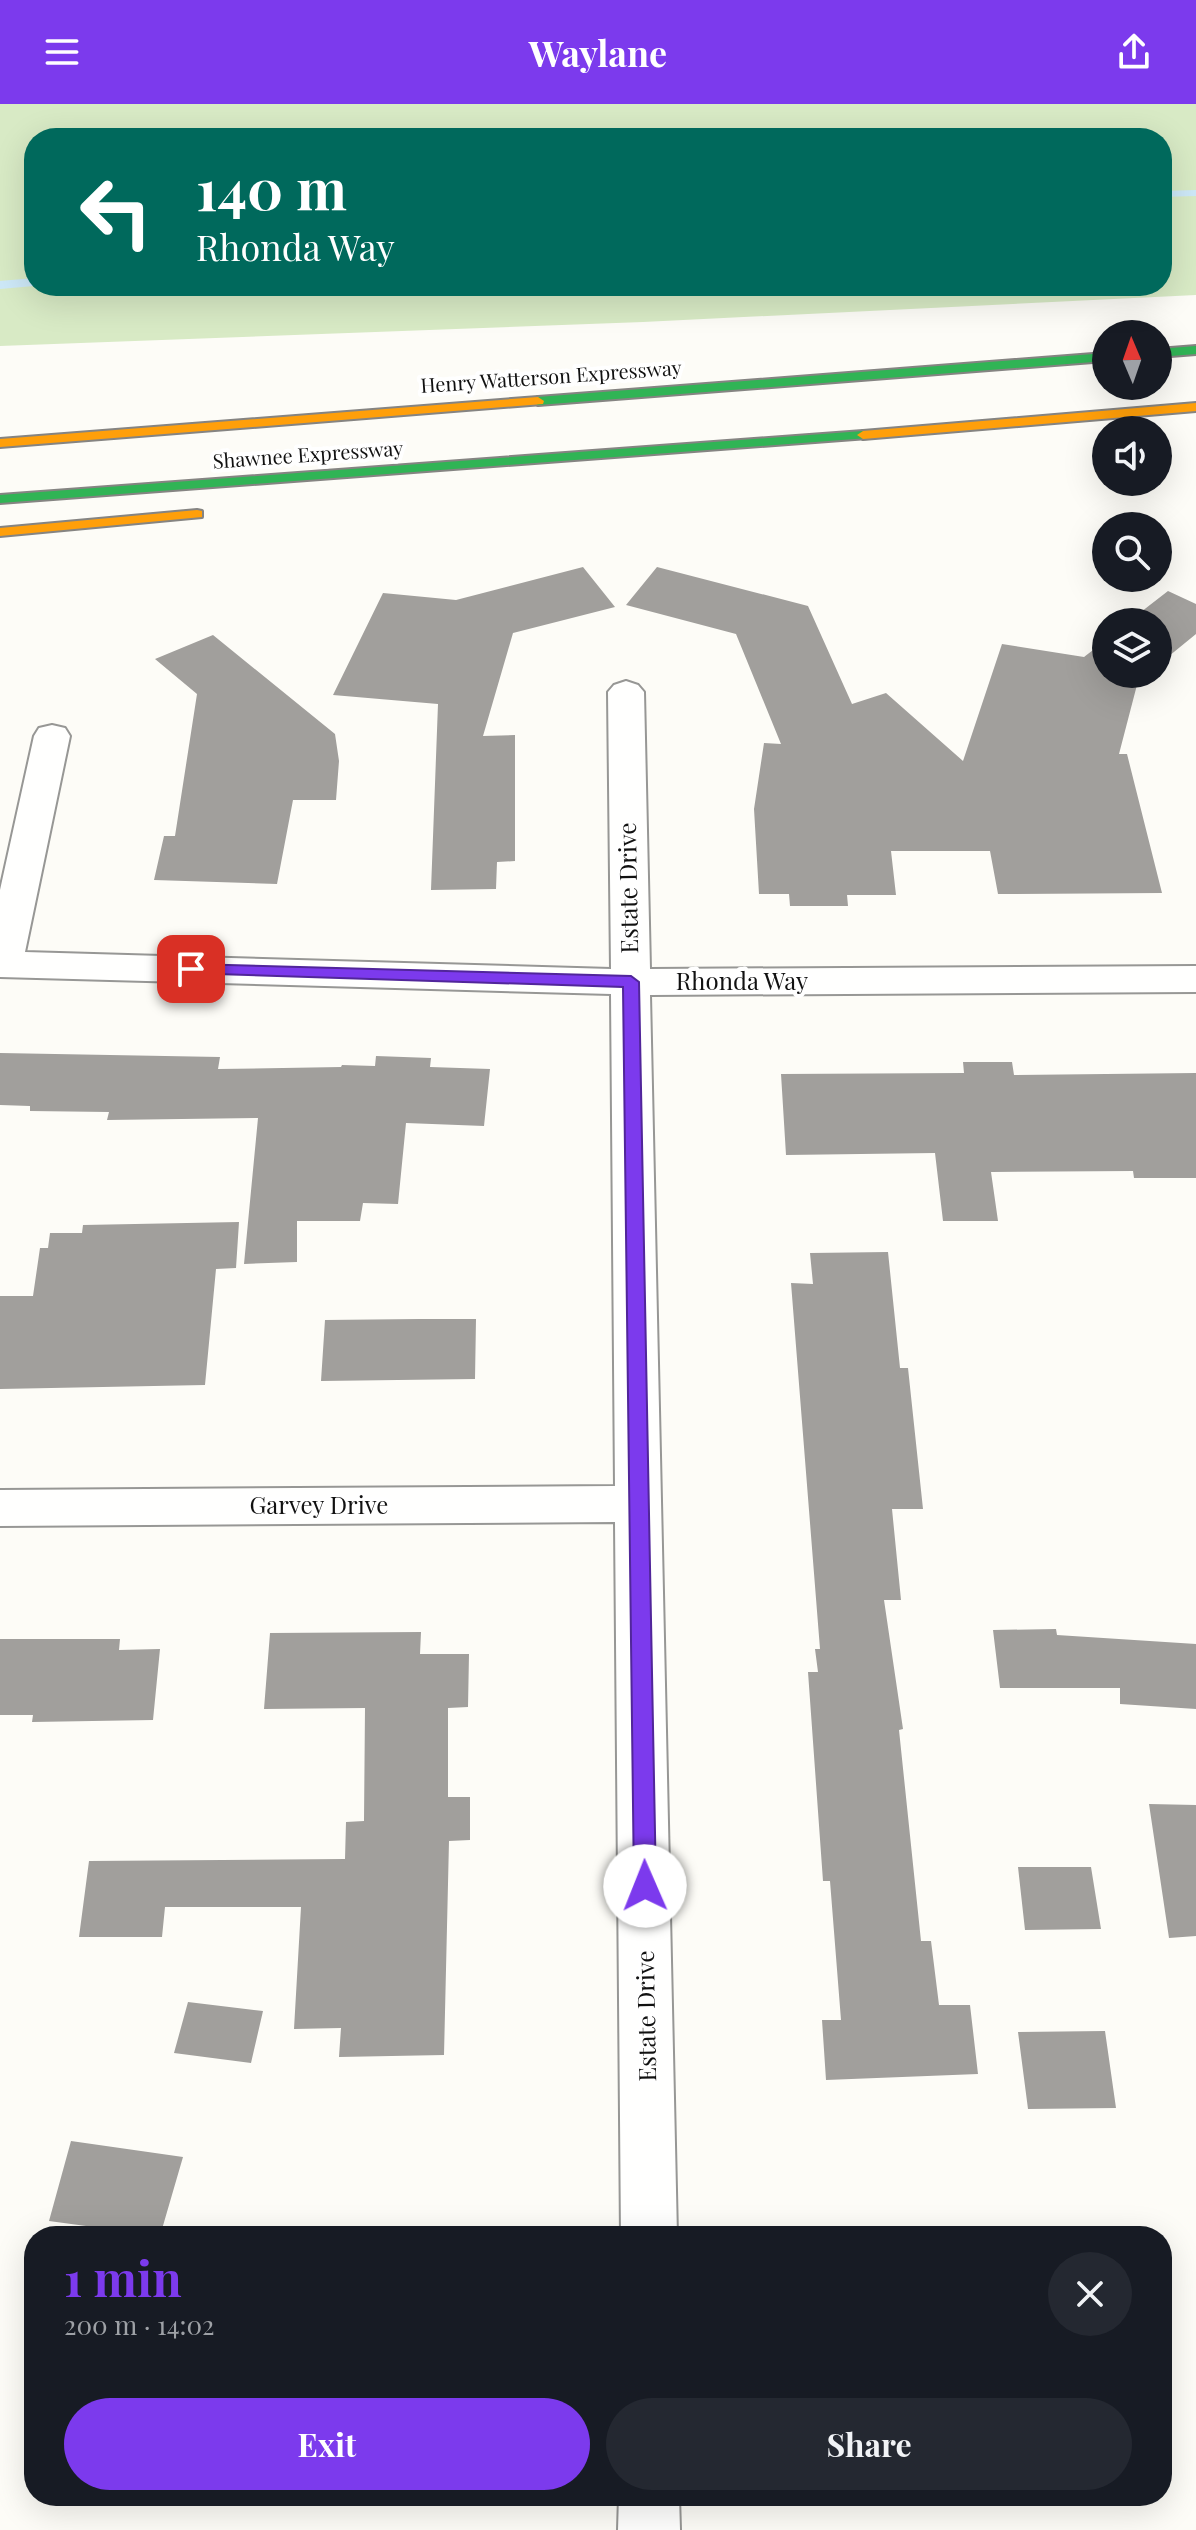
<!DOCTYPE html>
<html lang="en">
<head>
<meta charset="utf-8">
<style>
	body { margin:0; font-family:"Playfair Display",serif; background:#242831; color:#f1f3f6; height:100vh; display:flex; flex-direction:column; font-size:30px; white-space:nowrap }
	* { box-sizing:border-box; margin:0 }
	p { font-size:26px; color:#9ea1a6 }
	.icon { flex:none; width:44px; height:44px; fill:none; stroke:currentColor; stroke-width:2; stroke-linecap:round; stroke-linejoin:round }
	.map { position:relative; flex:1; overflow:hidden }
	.side { position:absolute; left:24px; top:2122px; width:1148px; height:280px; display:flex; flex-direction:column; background:#171b24; border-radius:32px; box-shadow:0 8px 32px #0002 }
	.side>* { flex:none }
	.top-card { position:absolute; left:24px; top:24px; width:1148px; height:168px; border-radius:32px; box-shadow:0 8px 32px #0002; background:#00695c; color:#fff; overflow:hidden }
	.needle { width:52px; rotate:358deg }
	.fabs { position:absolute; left:1092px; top:216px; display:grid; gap:16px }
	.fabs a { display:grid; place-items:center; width:80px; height:80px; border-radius:50%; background:#171b24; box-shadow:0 8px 32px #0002; font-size:40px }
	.pin { position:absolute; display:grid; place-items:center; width:68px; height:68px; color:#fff; margin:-34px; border-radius:16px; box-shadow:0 4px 12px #0006 }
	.me { position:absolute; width:88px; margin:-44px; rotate:359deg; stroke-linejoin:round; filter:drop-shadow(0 0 6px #0008) }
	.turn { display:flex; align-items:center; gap:28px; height:168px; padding:0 40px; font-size:36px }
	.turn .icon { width:104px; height:104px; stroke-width:2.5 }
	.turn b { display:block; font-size:56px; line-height:68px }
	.round { display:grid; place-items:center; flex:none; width:84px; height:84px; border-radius:42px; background:#242831 }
	.headline { display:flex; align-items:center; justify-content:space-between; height:136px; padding:0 40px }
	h1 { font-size:48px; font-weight:700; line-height:60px; color:#7c3aed }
	.button { display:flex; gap:16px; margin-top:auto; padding:16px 40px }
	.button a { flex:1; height:92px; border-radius:48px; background:#7c3aed; color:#fff; font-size:32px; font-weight:700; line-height:92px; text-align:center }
	.button a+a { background:#242831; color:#f1f3f6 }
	header { display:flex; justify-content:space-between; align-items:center; height:104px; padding:0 40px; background:#7c3aed; color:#fff; font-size:36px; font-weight:700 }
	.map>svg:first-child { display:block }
	.forest { fill:#d8eac5; fill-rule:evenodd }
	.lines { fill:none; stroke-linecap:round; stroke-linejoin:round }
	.stream { fill:#cde8f7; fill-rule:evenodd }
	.building { fill:#a19f9c }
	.street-casing { stroke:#979795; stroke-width:4 }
	.fast-casing { stroke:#858482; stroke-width:4 }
	.slow-casing { stroke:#858482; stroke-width:4 }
	.street { fill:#fffffe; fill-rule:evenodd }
	.fast { fill:#30b455; fill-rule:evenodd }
	.slow { fill:#ff9f0a; fill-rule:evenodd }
	.route { fill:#7c3aed; stroke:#51269a; stroke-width:2 }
	.labels { text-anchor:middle; stroke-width:8; stroke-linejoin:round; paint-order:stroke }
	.far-street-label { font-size:20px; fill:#111; stroke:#fff }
	.street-label { font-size:24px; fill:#111; stroke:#fff }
</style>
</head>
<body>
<header><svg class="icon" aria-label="menu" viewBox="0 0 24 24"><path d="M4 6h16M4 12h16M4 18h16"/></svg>Waylane<svg class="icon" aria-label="share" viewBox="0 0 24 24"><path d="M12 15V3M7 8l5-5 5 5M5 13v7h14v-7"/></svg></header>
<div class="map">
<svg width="1196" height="2426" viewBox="0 0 1196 2426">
	<rect width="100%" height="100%" fill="#fdfcf7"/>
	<path class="forest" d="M0,0H1196V191L643,218L0,242ZM34,34H1162V182H34Z"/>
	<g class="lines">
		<path class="stream" d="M1196,86V92L1162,93V87Z
			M34,174V182L0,185V177Z"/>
	</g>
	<path class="building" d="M583,463L615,503L513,529L483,632L515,631V757L497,758L496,785L431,786L438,600L333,591L383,489L456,496Z
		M657,463L808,502L852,600L886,589L963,657L1002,540L1084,553L1106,536V570H1147L1138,577L1119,650H1127L1162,789L998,790L990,747H891L896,791H847L848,802H790L789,790H759L754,705L764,639L781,640L736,530L626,501Z
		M1168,487L1196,500V530L1158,561V518H1128Z
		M213,531L335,630L339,657L336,696H293L277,780L154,776L164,732H175L197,590L155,555Z
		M0,949L220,953L218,965L341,963L342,961L375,962L376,952L431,954L430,963L490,965L484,1022L406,1019L398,1100L363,1099L360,1117H297V1158L244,1160L258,1014L107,1016L109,1008L30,1007V1002L0,1001Z
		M963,958H1012L1014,971L1196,969V1074H1134L1133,1067L991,1068L998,1117H943L935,1049L786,1051L781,970L964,969Z
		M239,1118L236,1164L216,1165L205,1281L0,1285V1192H33L40,1144H48L50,1129H82L83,1121Z
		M888,1148L900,1264H908L923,1405H892L901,1496H884L903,1625L899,1626L921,1837H931L939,1901H970L978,1970L826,1976L822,1916H841L830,1777H823L808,1568H818L815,1545H820L791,1179L813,1180L810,1149Z
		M419,1215H476L475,1275L321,1277L325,1216Z
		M1056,1525L1057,1531L1196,1540V1605L1120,1600V1584H1000L993,1526Z
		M421,1528L420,1550H469L468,1603L448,1604V1693H470V1736L449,1737L444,1951L339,1953L341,1924L294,1925L301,1803H165L162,1833H79L89,1757L345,1755L346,1718L364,1717L365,1604L264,1605L270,1529Z
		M0,1535H120L119,1546L160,1545L153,1616L32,1618L33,1611H0Z
		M1149,1700L1196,1701V1832L1169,1834Z
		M1018,1763H1091L1101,1825L1025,1826Z
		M188,1898L263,1907L251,1959L174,1949Z
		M1105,1927L1116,2004L1028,2005L1018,1928Z
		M71,2037L183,2053L160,2132L49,2117Z"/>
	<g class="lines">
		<g class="street-casing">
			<path id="street" d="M626,577L638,581L644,588L650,865L1196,862V888L650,891L677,2132H621L615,1418L0,1422V1386L615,1382L611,890L0,873V786L34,632L39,624L52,621L65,624L70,632L25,848L611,865L608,588L614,581Z
				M619,2392H679L680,2426H618Z"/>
		</g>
		<g class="fast-casing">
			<path id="fast" d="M1196,242V250L1158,253V245Z
				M1106,249V257L538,301L532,297L538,293Z
				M863,327L869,331L868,334L0,399V391Z"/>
		</g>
		<g class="slow-casing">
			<path id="slow" d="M538,293L544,297L543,300L0,343V335Z
				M1196,299V307L863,335L857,331L863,327Z
				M197,406L202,407V413L0,432V424Z"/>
		</g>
		<use href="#street" class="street"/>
		<use href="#fast" class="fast"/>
		<use href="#slow" class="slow"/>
	</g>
	<path class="route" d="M191,860L631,872L639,878L656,1782L653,1789L645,1792L637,1789L634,1782L623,883L185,869L183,865Z"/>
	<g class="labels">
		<g class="far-street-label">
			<text transform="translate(551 273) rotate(-4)" y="7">Henry Watterson Expressway</text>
			<text transform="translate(308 351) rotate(-4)" y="7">Shawnee Expressway</text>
		</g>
		<g class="street-label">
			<text transform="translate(629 784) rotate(-91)" y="8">Estate Drive</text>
			<text x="742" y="886">Rhonda Way</text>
			<text x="319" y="1410">Garvey Drive</text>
			<text transform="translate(647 1912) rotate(-91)" y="8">Estate Drive</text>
		</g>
	</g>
</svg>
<div class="fabs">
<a><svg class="needle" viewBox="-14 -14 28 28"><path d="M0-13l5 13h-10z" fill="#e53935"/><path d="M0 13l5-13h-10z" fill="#9ea1a6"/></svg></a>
<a><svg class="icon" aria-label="sound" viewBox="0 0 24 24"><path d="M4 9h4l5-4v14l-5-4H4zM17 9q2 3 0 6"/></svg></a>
<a><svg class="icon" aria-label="search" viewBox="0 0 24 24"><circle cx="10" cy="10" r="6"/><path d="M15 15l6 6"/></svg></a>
<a><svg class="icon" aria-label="layers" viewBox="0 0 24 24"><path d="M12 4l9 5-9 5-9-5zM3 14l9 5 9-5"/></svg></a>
</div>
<div class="pin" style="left:191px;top:865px;background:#d93025"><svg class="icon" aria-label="arrive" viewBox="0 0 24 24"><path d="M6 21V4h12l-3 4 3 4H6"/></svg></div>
<svg class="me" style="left:645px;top:1782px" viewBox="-20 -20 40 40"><circle r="19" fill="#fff"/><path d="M0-13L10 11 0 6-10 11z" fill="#7c3aed"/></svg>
<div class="top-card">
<div class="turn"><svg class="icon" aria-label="left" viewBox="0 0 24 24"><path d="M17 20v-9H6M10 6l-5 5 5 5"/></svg><div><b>140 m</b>Rhonda Way</div></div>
</div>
<section class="side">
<div class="headline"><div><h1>1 min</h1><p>200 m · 14:02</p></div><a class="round"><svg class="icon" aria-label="close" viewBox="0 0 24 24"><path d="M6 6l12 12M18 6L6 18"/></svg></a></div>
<div class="button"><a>Exit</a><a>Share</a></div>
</section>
</div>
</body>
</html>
